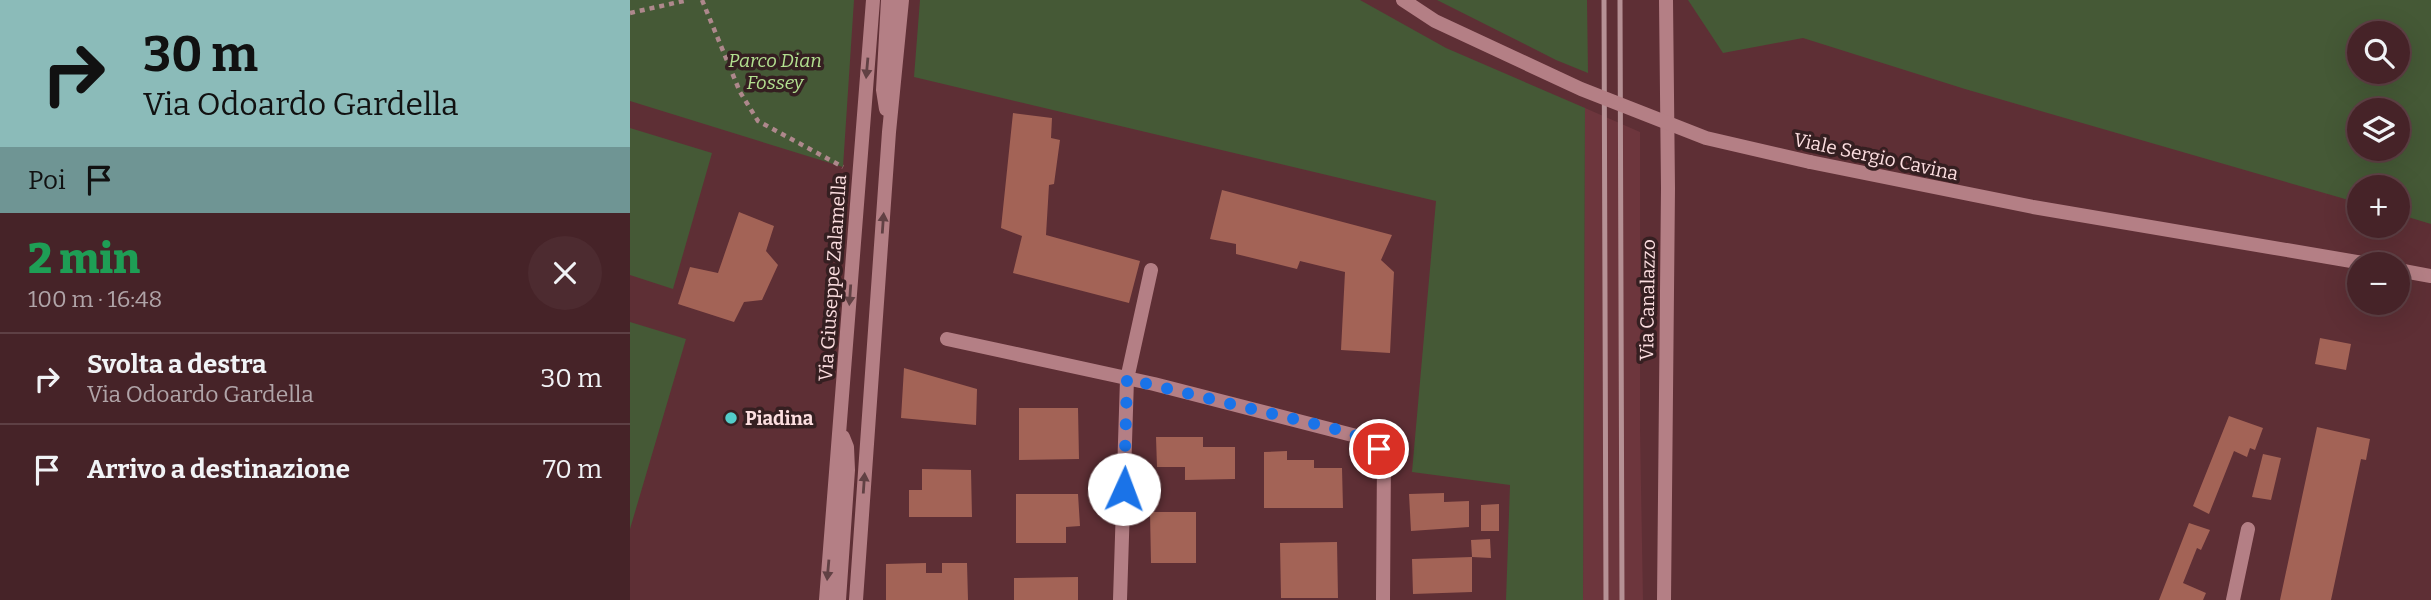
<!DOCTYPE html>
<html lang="it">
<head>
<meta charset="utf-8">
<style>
	body { margin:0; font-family:Bitter,serif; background:#4d2b30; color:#f1f3f6; height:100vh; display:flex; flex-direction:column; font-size:26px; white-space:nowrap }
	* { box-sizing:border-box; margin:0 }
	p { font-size:23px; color:#b0a4a8 }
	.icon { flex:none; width:38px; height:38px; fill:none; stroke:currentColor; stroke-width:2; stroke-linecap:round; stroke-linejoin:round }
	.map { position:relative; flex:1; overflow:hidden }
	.side { display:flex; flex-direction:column; background:#462328; width:630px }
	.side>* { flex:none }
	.hud { background:#8bbbb9; color:#111; overflow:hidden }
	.tools { position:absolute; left:1717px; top:21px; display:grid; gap:14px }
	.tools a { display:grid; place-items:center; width:63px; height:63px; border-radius:50%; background:#462328; box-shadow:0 7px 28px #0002,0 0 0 2px #5e4045; font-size:35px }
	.pin { position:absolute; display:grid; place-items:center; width:60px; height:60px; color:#fff; margin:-30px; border:4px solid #fff; border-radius:50%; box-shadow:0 2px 7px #0007 }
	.me { position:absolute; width:77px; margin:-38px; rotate:2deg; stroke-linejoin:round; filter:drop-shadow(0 0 5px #0008) }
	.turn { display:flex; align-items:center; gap:24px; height:147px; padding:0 28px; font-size:32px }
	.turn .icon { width:91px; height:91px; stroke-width:2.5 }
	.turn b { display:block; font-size:49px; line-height:60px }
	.then { display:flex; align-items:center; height:66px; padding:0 28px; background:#0003; gap:14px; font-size:26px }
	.round { display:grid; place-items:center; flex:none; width:74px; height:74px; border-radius:37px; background:#4d2b30 }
	.head { display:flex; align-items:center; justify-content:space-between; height:119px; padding:0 28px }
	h1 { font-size:42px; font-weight:800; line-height:52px; color:#1e9e55 }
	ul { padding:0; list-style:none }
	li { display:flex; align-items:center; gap:21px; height:91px; padding:0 28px; border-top:2px solid #5e4045 }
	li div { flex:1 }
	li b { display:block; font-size:26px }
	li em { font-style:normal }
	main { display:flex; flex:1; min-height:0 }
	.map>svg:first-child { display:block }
	.built { fill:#6d363d }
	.green { fill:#455936; fill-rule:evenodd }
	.building { fill:#a36356 }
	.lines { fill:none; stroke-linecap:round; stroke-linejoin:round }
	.path { stroke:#ae888c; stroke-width:4.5; stroke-dasharray:5 5; stroke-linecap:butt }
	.service { stroke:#b47f85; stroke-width:14 }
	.minor { stroke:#b47f85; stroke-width:14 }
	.tertiary { stroke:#b47f85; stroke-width:14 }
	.rail { stroke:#b69195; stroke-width:5 }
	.tertiary-bridge { stroke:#b47f85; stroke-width:14 }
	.oneway { fill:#614144 }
	.route { stroke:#1a73e8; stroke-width:12; stroke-dasharray:0 21.6 }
	.poi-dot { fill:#53cdca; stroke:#351f21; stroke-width:2.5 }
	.labels { text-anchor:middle; stroke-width:7; stroke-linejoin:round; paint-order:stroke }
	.park-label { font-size:19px; font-style:italic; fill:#b3e090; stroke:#351f21 }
	.street-label { font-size:19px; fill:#fcdee0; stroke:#351f21 }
	.poi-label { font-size:19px; font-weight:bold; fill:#fcdee0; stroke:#351f21; text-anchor:start }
</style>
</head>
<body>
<main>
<section class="side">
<div class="hud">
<div class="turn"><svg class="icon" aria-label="right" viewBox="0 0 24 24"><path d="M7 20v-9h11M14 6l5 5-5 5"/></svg><div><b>30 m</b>Via Odoardo Gardella</div></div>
<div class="then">Poi<svg class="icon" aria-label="arrive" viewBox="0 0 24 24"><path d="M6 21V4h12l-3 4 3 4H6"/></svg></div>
</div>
<div class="head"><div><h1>2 min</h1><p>100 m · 16:48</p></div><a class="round"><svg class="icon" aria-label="close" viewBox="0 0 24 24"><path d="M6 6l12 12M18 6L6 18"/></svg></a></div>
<ul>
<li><svg class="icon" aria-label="right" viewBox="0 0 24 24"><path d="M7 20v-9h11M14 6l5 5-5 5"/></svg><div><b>Svolta a destra</b><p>Via Odoardo Gardella</p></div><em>30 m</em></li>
<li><svg class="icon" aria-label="arrive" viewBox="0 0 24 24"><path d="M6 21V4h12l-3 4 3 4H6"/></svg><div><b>Arrivo a destinazione</b></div><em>70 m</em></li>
</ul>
</section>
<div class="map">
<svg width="1801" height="600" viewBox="0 0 1801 600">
	<rect width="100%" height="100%" fill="#5e2f35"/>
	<path class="built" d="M955,108L1010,132V429L1013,600H953Z"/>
	<path class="green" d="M0,0H224L213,167L0,101Z
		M290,0H730L816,48L955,108L953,600H876L880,485L782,472L806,201L284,77Z
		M807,0H957L958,73L926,60Z
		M1058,0H1801V224L1768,214V187H1729V203L1335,89L1173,38L1093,53ZM1729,33H1768V72H1729ZM1729,110H1768V149H1729Z
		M0,128L82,153L43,289L0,275Z
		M0,322L56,339L0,529Z"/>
	<path class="building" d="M383,113L422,118L421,138L430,140L424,184L419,185L416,235L510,261L499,303L383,273L392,236L371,228Z
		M592,190L762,235L751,260L764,272L760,353L711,350L715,272L670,261L667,269L606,254V244L580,239Z
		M109,212L144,226L136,251L148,265L132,300L114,302L104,322L48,304L60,267L88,273Z
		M1690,338L1721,344L1716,370L1685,364Z
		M274,368L347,389L346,425L271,418Z
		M389,408H448L449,459L389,460Z
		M1599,416L1633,428L1625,450L1620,448L1617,457L1604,451L1579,514L1563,506Z
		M1687,427L1740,439L1736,460L1731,459L1701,600H1650Z
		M526,437H573V447H605V479L555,480V467H527Z
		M657,451V460H684V468H712L713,508H634V452Z
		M1633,454L1651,458L1641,500L1622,497Z
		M292,469L341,470L342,517H279V490H292Z
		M814,493V502L839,501V527L781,531L779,494Z
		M386,494H448L450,526L436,527V543H386Z
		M869,504V531H851V505Z
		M520,512H566V563H521Z
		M1559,523L1580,530L1571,550L1567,548L1553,583L1576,593L1573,600H1529Z
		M860,539L861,558L842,557V592L783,594L782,559L842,557L841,540Z
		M707,542L708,598H651L650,543Z
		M296,563V573H312V563H337L338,600H256V564Z
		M448,577V600H384V578Z"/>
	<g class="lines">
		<path class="path" d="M72,0L110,92L128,121L213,167
			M0,13L58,0"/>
		<path class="service" d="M1603,600L1618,529"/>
		<path class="minor" d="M317,339L524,384L734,438L749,449L754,458L753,600
			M490,600L497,379L521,270
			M1034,600L1038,188L1036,0"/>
		<path class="tertiary" d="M256,109L253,90L258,0
			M1180,162L1403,207L1739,264
			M1768,270L1801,276
			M196,600L243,0
			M209,600L218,470L217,447L213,437
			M226,600L259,132L272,0"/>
		<path class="rail" d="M974,0L976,600
			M990,0L992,600"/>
		<path class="tertiary-bridge" d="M773,0L805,21L951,89L1076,138L1180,162"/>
	</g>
	<defs><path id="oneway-solid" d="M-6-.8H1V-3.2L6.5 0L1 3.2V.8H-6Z" transform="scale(1.75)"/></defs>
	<g class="oneway">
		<use href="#oneway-solid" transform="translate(237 68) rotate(95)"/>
		<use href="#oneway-solid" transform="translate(253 223) rotate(-86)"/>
		<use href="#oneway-solid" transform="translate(220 295) rotate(94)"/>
		<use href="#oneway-solid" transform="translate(234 483) rotate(-86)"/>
		<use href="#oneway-solid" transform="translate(198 570) rotate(95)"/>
	</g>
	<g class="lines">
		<path class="route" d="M494,489L497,379L702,428L734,438L749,449"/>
	</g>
	<circle class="poi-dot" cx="101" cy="418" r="7"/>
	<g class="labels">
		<g class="park-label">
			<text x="145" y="67">Parco Dian<tspan x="145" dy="22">Fossey</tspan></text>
		</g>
		<g class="street-label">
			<text transform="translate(1246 156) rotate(12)" y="7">Viale Sergio Cavina</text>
			<text transform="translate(202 278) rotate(-86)" y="7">Via Giuseppe Zalamella</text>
			<text transform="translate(1017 300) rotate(-89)" y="7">Via Canalazzo</text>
		</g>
		<g class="poi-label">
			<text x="115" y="425">Piadina</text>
		</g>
	</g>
</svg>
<div class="tools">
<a><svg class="icon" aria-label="search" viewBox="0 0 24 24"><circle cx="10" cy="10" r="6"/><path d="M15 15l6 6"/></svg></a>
<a><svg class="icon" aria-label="layers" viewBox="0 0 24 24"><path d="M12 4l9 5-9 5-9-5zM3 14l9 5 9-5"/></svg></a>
<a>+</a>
<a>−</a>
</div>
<div class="pin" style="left:749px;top:449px;background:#d93025"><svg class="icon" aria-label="arrive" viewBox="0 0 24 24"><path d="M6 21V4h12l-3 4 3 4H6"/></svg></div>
<svg class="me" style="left:494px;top:489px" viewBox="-20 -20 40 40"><circle r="19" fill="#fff"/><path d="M0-13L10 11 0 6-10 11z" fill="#1a73e8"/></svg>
</div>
</main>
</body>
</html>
